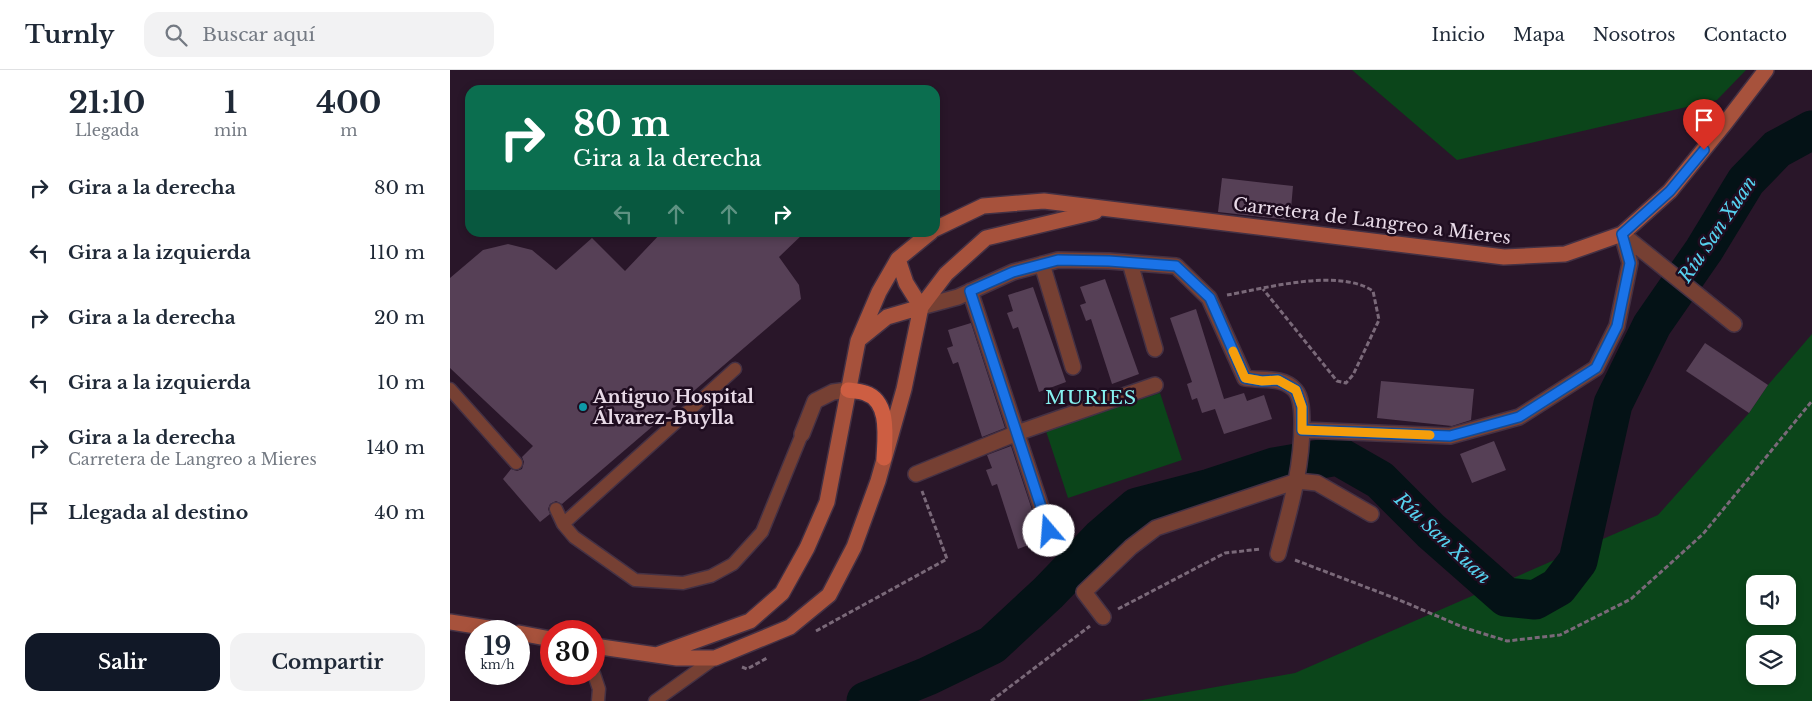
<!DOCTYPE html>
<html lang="es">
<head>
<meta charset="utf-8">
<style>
	body { margin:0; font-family:"Libre Baskerville",serif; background:#f2f2f3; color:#1f2937; height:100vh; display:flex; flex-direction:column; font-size:19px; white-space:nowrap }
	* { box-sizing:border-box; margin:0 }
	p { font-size:16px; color:#747a83 }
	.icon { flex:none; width:28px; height:28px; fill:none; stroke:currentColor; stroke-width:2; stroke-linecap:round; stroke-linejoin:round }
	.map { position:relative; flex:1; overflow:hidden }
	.panel { display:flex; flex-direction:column; background:#fff; width:450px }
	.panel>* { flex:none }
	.guide { position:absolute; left:15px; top:15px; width:475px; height:152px; border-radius:15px; box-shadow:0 2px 8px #0003; background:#0b6e4f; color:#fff; overflow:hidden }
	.controls { position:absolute; left:1296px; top:505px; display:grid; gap:10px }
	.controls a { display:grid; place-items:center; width:50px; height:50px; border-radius:10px; background:#fff; box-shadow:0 2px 8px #0003; font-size:25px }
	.speed { position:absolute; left:15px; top:550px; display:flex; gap:10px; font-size:25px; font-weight:700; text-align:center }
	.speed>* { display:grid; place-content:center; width:65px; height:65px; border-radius:50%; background:#fff; box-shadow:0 2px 8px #0003; line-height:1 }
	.speed small { font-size:12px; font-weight:400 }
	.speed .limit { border:8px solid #d22; background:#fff; color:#111 }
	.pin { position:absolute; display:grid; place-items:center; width:42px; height:42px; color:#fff; margin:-51px -21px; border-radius:50% 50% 50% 0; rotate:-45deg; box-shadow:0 0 5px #0007 }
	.pin .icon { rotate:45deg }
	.me { position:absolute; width:55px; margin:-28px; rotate:342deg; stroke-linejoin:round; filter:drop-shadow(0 0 4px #0008) }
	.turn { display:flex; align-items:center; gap:18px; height:105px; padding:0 25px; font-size:22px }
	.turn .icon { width:65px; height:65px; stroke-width:2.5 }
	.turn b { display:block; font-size:35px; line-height:42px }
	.lanes { display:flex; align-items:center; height:48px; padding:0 25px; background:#0003; justify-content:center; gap:25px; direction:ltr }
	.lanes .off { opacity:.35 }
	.eta { display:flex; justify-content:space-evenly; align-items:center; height:85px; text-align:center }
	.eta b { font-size:30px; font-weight:800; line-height:35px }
	.action { display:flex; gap:10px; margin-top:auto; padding:10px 25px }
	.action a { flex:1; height:58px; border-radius:15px; background:#111827; color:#fff; font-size:20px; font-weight:800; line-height:58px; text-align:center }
	.action a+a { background:#f2f2f3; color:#1f2937 }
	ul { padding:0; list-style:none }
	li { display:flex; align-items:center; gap:15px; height:65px; padding:0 25px }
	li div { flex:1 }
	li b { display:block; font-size:19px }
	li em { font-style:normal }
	header { display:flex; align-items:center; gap:30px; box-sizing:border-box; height:70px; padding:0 25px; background:#fff; border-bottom:1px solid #e0e1e3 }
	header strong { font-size:24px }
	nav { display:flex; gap:28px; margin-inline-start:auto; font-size:18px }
	.search { width:350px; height:45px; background:#f2f2f3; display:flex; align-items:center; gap:12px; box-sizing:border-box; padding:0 18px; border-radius:15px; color:#747a83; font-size:19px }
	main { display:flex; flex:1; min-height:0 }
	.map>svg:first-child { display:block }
	.green { fill:#0b451a; fill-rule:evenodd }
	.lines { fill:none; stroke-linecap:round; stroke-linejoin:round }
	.river { stroke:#041216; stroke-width:39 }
	.building { fill:#564056 }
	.lane-casing { stroke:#443144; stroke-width:15 }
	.street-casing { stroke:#443144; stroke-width:18 }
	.secondary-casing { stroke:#443144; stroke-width:18 }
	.primary-casing { stroke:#443144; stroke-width:18 }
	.path { stroke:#7a6979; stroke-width:3; stroke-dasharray:5 2.5; stroke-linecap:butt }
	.lane { stroke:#764033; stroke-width:12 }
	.street { stroke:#764033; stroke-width:15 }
	.secondary { stroke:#a7523c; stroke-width:15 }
	.primary { stroke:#cd5e42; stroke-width:15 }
	.route-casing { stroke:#114b97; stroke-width:12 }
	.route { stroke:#1a73e8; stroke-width:9 }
	.slow { stroke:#f59e0b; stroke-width:9 }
	.culture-dot { fill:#0f9aa8; stroke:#1f0d20; stroke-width:2 }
	.labels { text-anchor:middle; stroke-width:5; stroke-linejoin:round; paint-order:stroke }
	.street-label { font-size:18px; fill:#e8dae7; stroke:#1f0d20 }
	.poi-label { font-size:18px; font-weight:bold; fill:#e8dae7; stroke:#1f0d20; text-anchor:start }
	.water-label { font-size:19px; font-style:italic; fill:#56d1ee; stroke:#1f0d20 }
	.neighbourhood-label { font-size:19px; letter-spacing:1px; fill:#85f1ef; stroke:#1f0d20 }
</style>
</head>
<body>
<header>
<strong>Turnly</strong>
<div class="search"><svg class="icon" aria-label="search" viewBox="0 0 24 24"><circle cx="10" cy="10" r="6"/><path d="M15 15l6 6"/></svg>Buscar aquí</div>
<nav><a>Inicio</a><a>Mapa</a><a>Nosotros</a><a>Contacto</a></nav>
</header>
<main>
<section class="panel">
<div class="eta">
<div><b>21:10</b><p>Llegada</p></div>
<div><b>1</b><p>min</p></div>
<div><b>400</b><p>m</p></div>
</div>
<ul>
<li><svg class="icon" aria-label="right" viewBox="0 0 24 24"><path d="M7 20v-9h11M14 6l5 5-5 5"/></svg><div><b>Gira a la derecha</b></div><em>80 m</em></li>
<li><svg class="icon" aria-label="left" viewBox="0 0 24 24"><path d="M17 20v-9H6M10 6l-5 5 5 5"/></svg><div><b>Gira a la izquierda</b></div><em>110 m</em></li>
<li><svg class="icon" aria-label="right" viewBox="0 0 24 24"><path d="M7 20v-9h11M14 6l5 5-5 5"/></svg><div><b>Gira a la derecha</b></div><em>20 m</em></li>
<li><svg class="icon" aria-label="left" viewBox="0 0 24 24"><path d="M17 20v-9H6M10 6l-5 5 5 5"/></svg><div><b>Gira a la izquierda</b></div><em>10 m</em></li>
<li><svg class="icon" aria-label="right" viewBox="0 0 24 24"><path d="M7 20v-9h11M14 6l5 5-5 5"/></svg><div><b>Gira a la derecha</b><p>Carretera de Langreo a Mieres</p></div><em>140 m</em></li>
<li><svg class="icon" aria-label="arrive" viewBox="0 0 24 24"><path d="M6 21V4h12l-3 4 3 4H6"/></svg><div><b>Llegada al destino</b></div><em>40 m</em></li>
</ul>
<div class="action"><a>Salir</a><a>Compartir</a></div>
</section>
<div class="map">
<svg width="1362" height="631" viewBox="0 0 1362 631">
	<rect width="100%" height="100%" fill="#291629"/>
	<path class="green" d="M902,0H1296L1267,30L1007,90Z
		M1362,264V631H687L845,603L1208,445L1299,343L1318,315ZM1305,514H1338V546H1305ZM1305,574H1338V606H1305Z
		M710,323L732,390L618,428L596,361Z"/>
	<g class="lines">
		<path class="river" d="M416,631L478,606L542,575L598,523L651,468L687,437L760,418L824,397L888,386L930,410L981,461L1056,527L1085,530L1108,517L1128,491L1163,334L1202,255L1254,180L1296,111L1327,79L1362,60"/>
	</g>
	<path class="building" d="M772,108L843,116L840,150L768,142Z
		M212,162H355L329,187L349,215L351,229L112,434L106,431L100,434L98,439L100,444L90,452L53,409L61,399L67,401L72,399L74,392L72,387L83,376L0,298V208L33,180L58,174L82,180L106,200L142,168L175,201Z
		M655,209L689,304L662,314L641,249L636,251L630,235L636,233L630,217Z
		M583,217L616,312L589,322L568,257L563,259L557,243L563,241L558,225Z
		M746,239L774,329L794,323L797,331L814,325L822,349L774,364L765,339L752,343L747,328L742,330L737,314L742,312L720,248Z
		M521,253L555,358L532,367L508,292L503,294L497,278L503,276L498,260Z
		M1255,273L1318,315L1299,343L1236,301Z
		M931,311L1024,319L1021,350L1002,356L927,348Z
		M1044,371L1056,400L1022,413L1010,384Z
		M561,376L590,464L594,469L568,479L547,414L542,416L536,400L542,398L537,385Z"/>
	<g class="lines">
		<g class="lane-casing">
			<path id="lane" d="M0,319L66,393
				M106,439L113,454L124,467L185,510L233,513L261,506L283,494L312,462L352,364
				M113,454L285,299
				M144,604L149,619L148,631
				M205,631L265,588"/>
		</g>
		<g class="street-casing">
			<path id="street" d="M1172,164L1284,254
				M680,193L705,279
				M592,194L623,297
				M520,221L599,461
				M471,237L508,227L563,202L608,190L659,191L726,196L759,228L795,308C812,311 832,306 845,320C852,328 852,343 852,353C852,400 840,438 828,484
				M852,360L1000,366L1069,347L1146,298L1167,256L1180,193L1172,164
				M352,364L365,331L383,322L398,320
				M466,404L567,363L705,315
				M653,547L634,522L681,477L706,458L847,411L867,413L921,444"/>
		</g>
		<g class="secondary-casing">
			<path id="secondary" d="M485,159L533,136L594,131L1054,187L1115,184L1172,164L1220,121L1276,52L1316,0
				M411,268L437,247L471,237L456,213L448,189
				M0,552L57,561
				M69,563L101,569
				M144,576L227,588H265L340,557L379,525L404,477L428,411L454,319L471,237L496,204L536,168L645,142
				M209,584L300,551L332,523L357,478L377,432L408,271L429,222L448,189L481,162"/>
		</g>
		<g class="primary-casing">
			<path id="primary" d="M398,320C404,321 410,321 415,323C440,331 435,367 434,388"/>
		</g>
		<path class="path" d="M777,225C817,218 888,198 923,221L929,250L903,305L896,313L887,311L813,219
			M845,490L947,529L1015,558L1057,571L1110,565L1181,529L1253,464L1362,331
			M668,539L775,483L811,479
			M366,561L497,489L472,421
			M292,597L297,599L317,588
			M541,631L640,556"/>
		<use href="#lane" class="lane"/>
		<use href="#street" class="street"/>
		<use href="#secondary" class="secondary"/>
		<use href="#primary" class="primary"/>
	</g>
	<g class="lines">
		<g class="route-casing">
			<path id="route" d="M599,461L520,221L563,202L608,190L659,191L726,196L760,228L795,308L812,311L828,310L846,320L852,337V360L1000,366L1069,347L1146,298L1167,256L1180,193L1172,164L1220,121L1254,80"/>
		</g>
		<use href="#route" class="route"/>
		<path class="slow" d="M783,281L795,308L812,311L828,310L846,320L852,337V360L980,365"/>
	</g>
	<circle class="culture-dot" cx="133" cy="337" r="5"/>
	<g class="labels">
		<g class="street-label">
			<text transform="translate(922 151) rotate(7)" y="6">Carretera de Langreo a Mieres</text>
		</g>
		<g class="poi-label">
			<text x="143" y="333">Antiguo Hospital<tspan x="143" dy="21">Álvarez-Buylla</tspan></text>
		</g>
		<g class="water-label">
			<text transform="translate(1267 159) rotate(-56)" y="7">Ríu San Xuan</text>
			<text transform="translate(993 468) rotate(43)" y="7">Ríu San Xuan</text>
		</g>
		<g class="neighbourhood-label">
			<text x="641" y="334">MURIES</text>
		</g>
	</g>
</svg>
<div class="controls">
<a><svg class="icon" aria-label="sound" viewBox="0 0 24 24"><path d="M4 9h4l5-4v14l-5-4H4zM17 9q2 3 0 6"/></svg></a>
<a><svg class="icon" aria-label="layers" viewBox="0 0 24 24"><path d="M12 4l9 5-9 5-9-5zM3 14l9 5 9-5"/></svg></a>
</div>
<div class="speed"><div>19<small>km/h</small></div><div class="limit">30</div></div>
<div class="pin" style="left:1254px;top:80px;background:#d93025"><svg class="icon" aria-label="arrive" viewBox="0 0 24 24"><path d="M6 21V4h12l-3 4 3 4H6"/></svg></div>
<svg class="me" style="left:599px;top:461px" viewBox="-20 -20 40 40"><circle r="19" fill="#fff"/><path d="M0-13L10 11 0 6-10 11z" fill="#1a73e8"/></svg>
<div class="guide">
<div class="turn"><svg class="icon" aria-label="right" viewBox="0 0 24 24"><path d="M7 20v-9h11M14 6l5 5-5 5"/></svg><div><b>80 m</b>Gira a la derecha</div></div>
<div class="lanes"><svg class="icon off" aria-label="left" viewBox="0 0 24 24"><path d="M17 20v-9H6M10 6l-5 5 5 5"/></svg><svg class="icon off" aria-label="ahead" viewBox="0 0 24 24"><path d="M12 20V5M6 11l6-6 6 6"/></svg><svg class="icon off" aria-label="ahead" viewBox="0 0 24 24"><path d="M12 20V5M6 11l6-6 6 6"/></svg><svg class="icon" aria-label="right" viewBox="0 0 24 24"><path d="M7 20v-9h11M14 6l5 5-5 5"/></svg></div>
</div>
</div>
</main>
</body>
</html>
